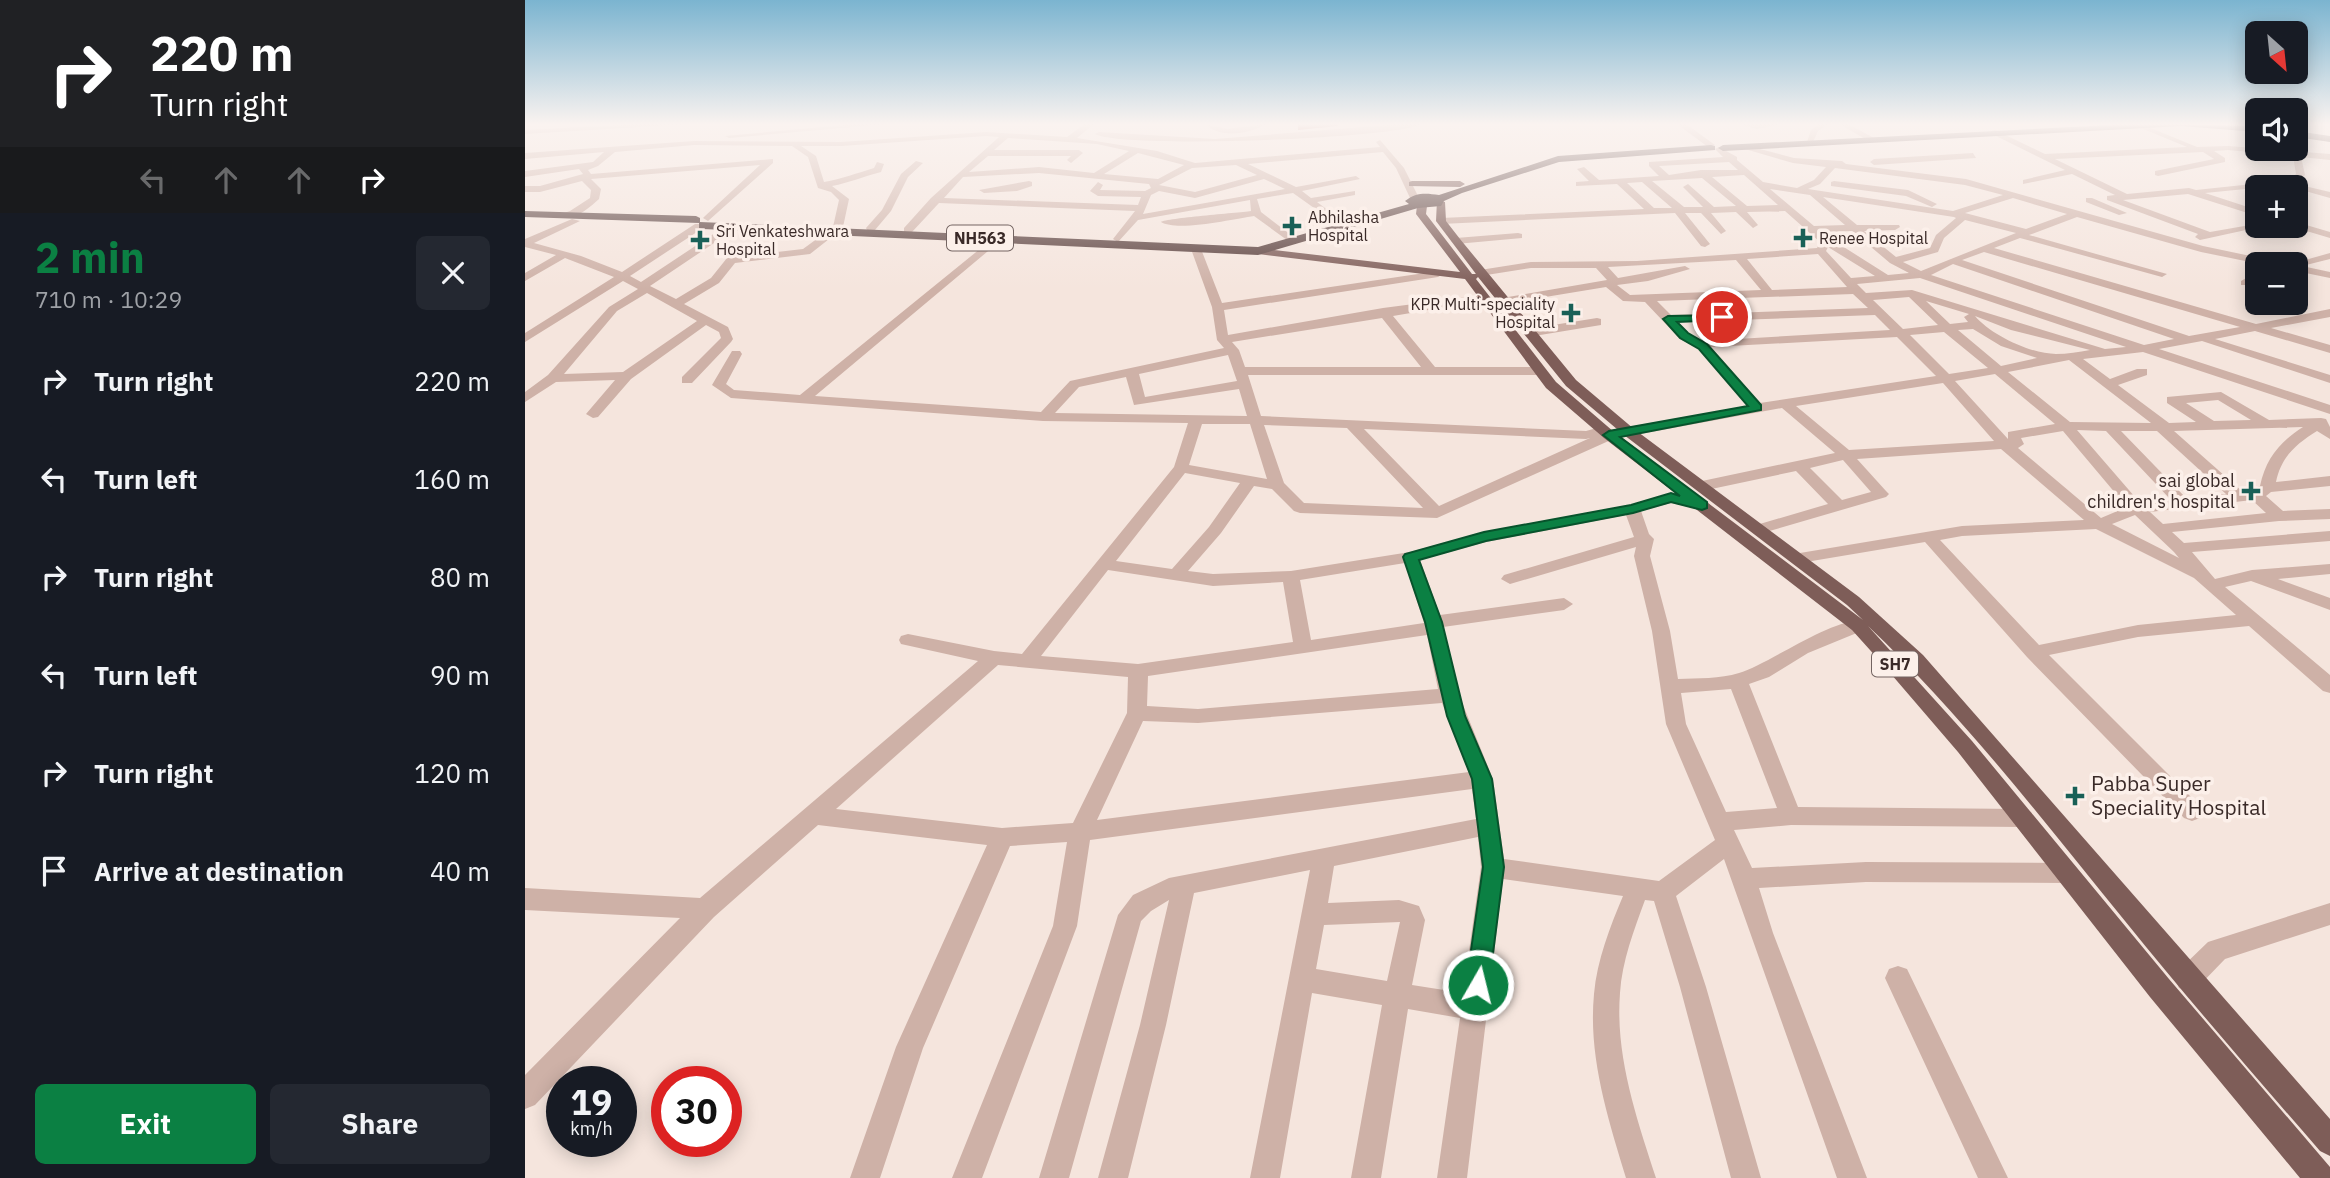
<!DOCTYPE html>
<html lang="en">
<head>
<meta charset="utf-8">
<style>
	body { margin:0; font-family:"IBM Plex Sans",sans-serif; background:#242831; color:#f1f3f6; height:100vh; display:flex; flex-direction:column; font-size:26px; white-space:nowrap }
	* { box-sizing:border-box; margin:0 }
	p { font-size:23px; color:#9ea1a6 }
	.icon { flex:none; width:38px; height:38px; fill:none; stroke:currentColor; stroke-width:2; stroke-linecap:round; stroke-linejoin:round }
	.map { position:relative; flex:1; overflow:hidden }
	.panel { display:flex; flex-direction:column; background:#171b24; width:525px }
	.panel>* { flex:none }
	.banner { background:#202124; color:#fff; overflow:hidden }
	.needle { width:46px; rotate:153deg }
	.controls { position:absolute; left:1720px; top:21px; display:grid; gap:14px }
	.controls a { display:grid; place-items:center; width:63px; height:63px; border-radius:10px; background:#171b24; box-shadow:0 4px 18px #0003; font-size:35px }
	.speed { position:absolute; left:21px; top:1066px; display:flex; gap:14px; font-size:35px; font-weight:700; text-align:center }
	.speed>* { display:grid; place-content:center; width:91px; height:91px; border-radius:50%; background:#171b24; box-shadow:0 4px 18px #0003; line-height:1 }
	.speed small { font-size:18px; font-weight:400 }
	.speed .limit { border:10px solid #d22; background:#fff; color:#111 }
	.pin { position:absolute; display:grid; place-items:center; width:60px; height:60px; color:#fff; margin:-30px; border:4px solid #fff; border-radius:50%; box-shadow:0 2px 7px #0007 }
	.me { position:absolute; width:77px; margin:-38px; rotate:8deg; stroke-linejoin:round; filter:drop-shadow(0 0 5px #0008) }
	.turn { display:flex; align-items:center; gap:24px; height:147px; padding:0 35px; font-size:32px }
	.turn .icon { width:91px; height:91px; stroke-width:2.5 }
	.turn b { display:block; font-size:49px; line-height:60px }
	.lanes { display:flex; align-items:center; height:66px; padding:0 35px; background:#0003; justify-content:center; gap:35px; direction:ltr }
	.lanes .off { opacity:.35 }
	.round { display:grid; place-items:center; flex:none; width:74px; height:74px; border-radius:10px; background:#242831 }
	.head { display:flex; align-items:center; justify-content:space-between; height:119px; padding:0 35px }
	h1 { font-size:42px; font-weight:700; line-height:52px; color:#0b8043 }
	.primary-button { display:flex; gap:14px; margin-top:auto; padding:14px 35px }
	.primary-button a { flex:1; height:80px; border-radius:10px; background:#0b8043; color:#fff; font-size:28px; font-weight:700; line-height:80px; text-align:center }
	.primary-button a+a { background:#242831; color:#f1f3f6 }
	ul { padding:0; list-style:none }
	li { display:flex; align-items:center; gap:21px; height:98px; padding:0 35px }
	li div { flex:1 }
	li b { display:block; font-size:26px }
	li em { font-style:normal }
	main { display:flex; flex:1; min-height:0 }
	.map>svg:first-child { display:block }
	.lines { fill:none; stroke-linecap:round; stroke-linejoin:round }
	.minor { fill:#ceb1a7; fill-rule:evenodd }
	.major { fill:#7e5d58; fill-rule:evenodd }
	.highway { fill:#5c423f; fill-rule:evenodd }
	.shaded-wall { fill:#92302b }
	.route { fill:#0b8043; stroke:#07532c; stroke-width:2 }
	.poi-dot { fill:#196057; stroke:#fcf0ea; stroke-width:2.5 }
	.labels { text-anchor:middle; stroke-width:7; stroke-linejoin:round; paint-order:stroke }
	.far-poi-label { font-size:16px; fill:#3a2a28; stroke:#fcf0ea; text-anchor:start }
	.shield { fill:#fcf0ea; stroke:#746562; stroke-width:2 }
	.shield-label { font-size:16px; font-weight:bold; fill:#3a2a28 }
	.poi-label { font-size:18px; fill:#3a2a28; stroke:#fcf0ea; text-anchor:end }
	.near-poi-label { font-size:21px; fill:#3a2a28; stroke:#fcf0ea; text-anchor:start }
</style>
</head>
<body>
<main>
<section class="panel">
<div class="banner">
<div class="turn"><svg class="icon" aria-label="right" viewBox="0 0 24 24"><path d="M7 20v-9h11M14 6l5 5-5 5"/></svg><div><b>220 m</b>Turn right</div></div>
<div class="lanes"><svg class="icon off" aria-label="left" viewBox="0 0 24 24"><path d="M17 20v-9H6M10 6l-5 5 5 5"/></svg><svg class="icon off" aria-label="ahead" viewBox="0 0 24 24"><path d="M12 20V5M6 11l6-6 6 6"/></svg><svg class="icon off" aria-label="ahead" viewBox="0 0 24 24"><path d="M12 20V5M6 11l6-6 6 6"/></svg><svg class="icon" aria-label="right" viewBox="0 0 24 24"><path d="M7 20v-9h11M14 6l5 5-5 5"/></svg></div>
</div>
<div class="head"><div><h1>2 min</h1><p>710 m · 10:29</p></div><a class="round"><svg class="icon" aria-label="close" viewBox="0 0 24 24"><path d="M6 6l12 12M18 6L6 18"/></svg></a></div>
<ul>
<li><svg class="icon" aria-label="right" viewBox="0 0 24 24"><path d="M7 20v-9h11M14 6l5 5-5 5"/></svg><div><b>Turn right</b></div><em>220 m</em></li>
<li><svg class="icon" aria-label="left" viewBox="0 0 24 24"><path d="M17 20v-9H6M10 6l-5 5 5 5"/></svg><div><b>Turn left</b></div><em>160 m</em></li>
<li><svg class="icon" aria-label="right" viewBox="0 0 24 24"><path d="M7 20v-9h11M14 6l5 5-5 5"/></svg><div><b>Turn right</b></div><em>80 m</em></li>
<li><svg class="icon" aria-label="left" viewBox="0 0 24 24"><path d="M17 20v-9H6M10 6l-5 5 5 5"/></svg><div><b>Turn left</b></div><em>90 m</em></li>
<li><svg class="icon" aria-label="right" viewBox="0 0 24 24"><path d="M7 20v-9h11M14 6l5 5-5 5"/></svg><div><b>Turn right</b></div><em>120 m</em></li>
<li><svg class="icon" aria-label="arrive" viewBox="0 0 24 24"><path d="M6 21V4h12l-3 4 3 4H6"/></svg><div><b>Arrive at destination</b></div><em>40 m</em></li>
</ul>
<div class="primary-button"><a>Exit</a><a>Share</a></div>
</section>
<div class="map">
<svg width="1805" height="1178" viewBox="0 0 1805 1178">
	<rect width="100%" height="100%" fill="#f5e5dd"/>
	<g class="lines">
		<path class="minor" d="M118,124H163L0,134V130Z
			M331,124H361L204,138L200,136Z
			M560,124H569L552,138L632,151L670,163L855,147L851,142L855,140L879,168L894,198L886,200L871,168L858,152L723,164L771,187L831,176L835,179L777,191L786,198L830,191V195L792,202L816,220L818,222L813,225L768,193L732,199L736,212L766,235V239L762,240L729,216C709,219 652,232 636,222C642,218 711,213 726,211L725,200L613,220L593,242L588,239L610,211L414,203L387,232H379V228L406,198L474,137L461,136L316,146H276L291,156L299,182C317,179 332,173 349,168L352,162L359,164L356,172C339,176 324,183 307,186L324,199L318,227L313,230L308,227L314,200L306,192L293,188L283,157L267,146L169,145L90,152L73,166L63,170L66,174L248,159V163L183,221L178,218L180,216L235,165L66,179L76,189L74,199C63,209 47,223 33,215L45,211L65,198L66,190L57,181L15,192H0V186H15L58,174L54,169L0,177V171L68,162L79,152L0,159V153L169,141L316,142L461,132L542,137ZM483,138L572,144L604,151L569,173L514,167L444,172L463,156H546L542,160L546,163L558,153L554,150H469ZM613,153L659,165L633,179L579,174ZM711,165L732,175L670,192L634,185L667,168ZM514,173L624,184L626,188L620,191L575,190L578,185L573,182L565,191L573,196L616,197L613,205L419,198L438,177ZM739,179L760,189L618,214L626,195L634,191L670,198Z
			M680,124L702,129L741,124C724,134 696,139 680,124Z
			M876,124H897C869,139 597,149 570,134L574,132L690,139Z
			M1152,124H1161L1190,145L1183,147Z
			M1215,124H1257L1231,129Z
			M1294,124H1303L1293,131L1288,142H1282L1286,130Z
			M1314,124H1323L1349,138L1342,140Z
			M1616,124L1672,147L1703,146L1805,154V160L1776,157L1780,175L1771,184L1680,193L1732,210V216L1663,194L1598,200L1685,232L1725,225L1730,228L1675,240L1670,237L1673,234L1582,200V196L1590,195L1547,174L1498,184V180L1540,170L1463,132L1470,130L1520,154L1662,147L1616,128ZM1703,150L1768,156L1771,174L1765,180L1671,190L1664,188L1602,194L1530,159L1678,152L1689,159L1630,171V175L1633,176L1700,162V158L1689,151Z
			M1220,145L1269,158L1317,161L1321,164L1441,179L1678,246L1754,262L1755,264H1735L1676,252L1552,217L1504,235L1642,274L1637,277L1495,238L1469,248L1731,324L1805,309V317L1746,328L1805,345V353L1730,331L1690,339L1805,375V383L1677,341L1634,349L1805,405V414L1618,352L1558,359L1585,379L1612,369H1622V375L1593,385L1644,423L1671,422L1642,403V397L1696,392L1744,420L1796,418L1801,419L1805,427V439L1792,431C1771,444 1756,457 1751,482L1805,476V486L1746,492L1741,496L1758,511L1805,509V519L1754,521L1647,532L1659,543L1805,531V541L1667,552L1690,579L1727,570L1805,564V574L1753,579L1805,598V610L1726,581L1700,587L1805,675V693L1798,691L1724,626L1613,637L1524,655L1675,806L1678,812L1675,818L1667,821L1659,818L1502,657L1400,542L1275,563L1267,558L1275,553L1437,526L1559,520L1476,449L1332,459L1361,491L1364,494L1361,497L1234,534L1228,532L1226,529L1228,526L1303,504L1271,471L1177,491L1169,486L1177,481L1310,453L1257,408L1088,439L912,518L775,513L769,511L747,489L729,486L696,533L663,571L688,574L766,571L885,552L959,532L1105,505L1146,493L1183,502L1185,505L1177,510L1146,503L1116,511L1124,534L1129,539L1125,556L1145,631L1153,679C1173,678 1195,679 1214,673C1243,665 1312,614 1339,622L1342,626L1339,630L1283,653L1244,677L1224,684L1273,807L1498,809L1506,812L1509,818L1506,824L1498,827L1266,825L1209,830L1227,868L1341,862L1542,863L1550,866L1554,873L1550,880L1542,883L1341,882L1234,888L1248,933L1342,1178H1312L1199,859L1151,896L1181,987L1236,1178H1206L1155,987L1129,901L1120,900C1109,930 1097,961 1095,993C1090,1057 1112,1119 1131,1178H1101C1083,1118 1063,1057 1069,994C1072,960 1085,927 1098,896L978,879L942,1178H912L935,1018L883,1009L856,1178H826L857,1005L787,993L755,1178H725L785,870L669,893L641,1025L603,1178H573L615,1025L644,900L626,911L616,921L544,1178H514L593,915L608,895L644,878L951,819L947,789L565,840L552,926L457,1178H427L528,926L542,842L485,846L398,1048L355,1178H325L371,1047L462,845L293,825L189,917L10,1105L0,1109V1075L155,918L0,910V888L175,898L453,661L376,644L374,640L376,636L383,634L469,651L497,654L649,467L663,423L518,421L206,398L187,385L207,351H215L217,354L201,384L209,390L275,395L477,231L482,234L481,236L290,396L516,412L545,381L699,348L692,340L687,307L666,249L671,246L676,249L697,303L913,271L918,274L913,277L699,310L703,335L858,308L958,295L962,296V300L868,316L910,367H1014L1020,371L1014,375H723L736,416L1061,431L1079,426L1086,430L1223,406L1174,349L1155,339L1120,302L1098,301L1081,287L977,304L971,301L977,298L1082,280L1071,268H1006L955,276L950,273L955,270L1006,262L1112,261L1292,248L1295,242L1260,211L1222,212L1233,225L1228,228L1211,212L1186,213L1201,231L1196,234L1176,213H1160L1185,244L1180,247L1176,246L1150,213L916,224L911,221L916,218L1119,209L1092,184L1051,186V182L1064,181L1052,169L1059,167L1074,180L1134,176L1124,166V162L1198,157L1190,149L1194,147L1212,157V160L1238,182L1272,188L1289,180L1301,167L1268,163L1220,149ZM1204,162L1213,170H1176L1144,175L1134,166ZM1310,168L1440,185L1478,195L1428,211L1283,189L1295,184ZM1219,175L1253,205L1222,206L1187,177ZM1177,178L1211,206L1189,207L1163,184L1158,187L1178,207H1159L1127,181ZM1117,182L1147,208H1129L1102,183ZM1245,189L1285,195L1320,225L1289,226ZM1298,197L1429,217L1431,218L1411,235L1405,248L1371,257L1339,231L1370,230L1375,227L1374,225H1332ZM1488,198L1542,214L1501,229L1440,213ZM1440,220L1491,233L1396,271L1378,262L1413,252L1419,238ZM1327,231L1365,263L1384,273L1363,275L1295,232ZM1303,247L1350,276L1326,278L1301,251ZM1459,252L1715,327L1664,336L1437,260ZM1293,254L1322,287L1247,290L1222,259ZM1211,260L1236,290L1105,295L1092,285L1123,281L1165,269L1160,266L1093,278L1083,267ZM1428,264L1649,339L1619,345L1406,275ZM1395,278L1601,347L1580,349L1387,290L1341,293L1332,284ZM1328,294L1343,308L1146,315L1132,301ZM1384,297L1413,325L1378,329L1348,300ZM1401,301L1444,314L1439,317L1443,322L1425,324ZM1350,315L1365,330L1178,341L1163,333L1153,322ZM1450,316L1486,330L1565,350C1554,352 1542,354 1531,354C1506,354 1466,335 1450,316ZM857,318L896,367H720L714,350L707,342ZM1448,329L1476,346L1512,358L1476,366L1433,330ZM1419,332L1463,368L1424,374L1385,335ZM1372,337L1411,376L1235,403L1186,347ZM703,355L712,381L620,397L614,374ZM1544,360L1626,423L1545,422L1483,372ZM1470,374L1530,424L1483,432V439L1430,381ZM601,377L609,405L714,389L722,416L530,413L554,387ZM1418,383L1469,441L1324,450L1271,406ZM1693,400L1726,420L1689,421L1661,403ZM677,424H725L742,479L664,465ZM739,425L822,428L898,508L779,503L759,483ZM1778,427C1755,442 1741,458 1735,486L1718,492L1649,431ZM839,429L1061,439L1065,438L914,506ZM1552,430L1581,431L1646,500L1616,504ZM1538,431L1602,507L1576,518L1493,448L1499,444L1496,438ZM1596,431H1632L1701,494L1661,498ZM1318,460L1346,492L1317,500L1285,468ZM660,473L715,483L684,527L647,569L591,561ZM1727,500L1741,513L1638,524L1625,512ZM1101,515L1109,537L979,575L976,579L985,584L1111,547L1109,556L1127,631L1141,724L1190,840L1134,881L979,859L968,779L934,695L918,627L1039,610L1048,604L1039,598L915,615L895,560L961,542ZM1610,515L1649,552L1654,558L1587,524ZM1571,529L1669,578L1711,615L1613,625L1514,645L1415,540L1437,536ZM880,563L899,623L786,640L775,580ZM583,570L688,586L758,582L768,642L613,664L516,656ZM902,635L913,689L673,709L622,706L623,676ZM473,665L603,677L602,713L548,823L477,828L311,809ZM1206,689L1252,808L1201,812L1161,724L1156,693ZM917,703L944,772L572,820L618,721L673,723ZM953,837L956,867L938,993L887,985L900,920L894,906L874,900L803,903L809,866ZM875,922L862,981L791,969L799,925Z
			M1448,153L1451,158L1349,165L1345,162L1349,159Z
			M391,161L398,163L383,177L366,211L350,230H342L341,228L357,210L376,174Z
			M504,181L507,182V186L492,191L459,193L454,190Z
			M1309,181L1383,190L1412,204L1407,207L1381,196L1306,186V182Z
			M1771,184L1805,192V198L1766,187Z
			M1561,198H1567L1602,213L1594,215L1561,202Z
			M47,219L55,221L9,243L56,256L97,272L170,224H178V228L105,276L116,282L202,225H210V229L125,286L151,299L186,278L202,258L278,249L304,230L313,232L285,254L210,263L194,283L159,304L203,327L208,339L206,342L167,383H157V377L196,338L194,332L181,325L106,379L73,417L68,418L61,414L90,380L31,382L0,402V392L23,375L84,307L113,289L98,281L0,342V333L89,277L40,258L0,281V273L31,255L0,247V239ZM122,293L172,321L98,372L39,374L92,311Z
			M1771,222L1805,232V238L1768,227L1771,226Z
			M993,233L997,234V238L931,244L926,241L931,238Z
			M1805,253V259L1777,266L1805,272V278L1771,271V264H1766Z
			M1732,272V280L1724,285H1716V281Z
			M1072,318L1076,319V325L1003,337L997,333L1003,329Z
			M1805,903V925L1700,959L1672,988L1663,991L1654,988L1650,979L1654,970L1683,942Z
			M1373,966L1382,969L1483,1178H1453L1360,978L1364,969Z"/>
		<path class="major" d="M887,181H935L940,184L935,187L884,186V182Z
			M912,200L920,202L921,221L935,239L1051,380L1109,429L1334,597L1398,655L1805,1119V1156L1795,1151C1729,1075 1663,999 1600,921C1518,820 1437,715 1343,626L1447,741L1644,979L1805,1167V1178H1775L1625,997L1433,752L1354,660L1327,630L1079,438L1021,388L940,279L733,254L728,251L733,248L935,272L891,214L892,206L897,203L902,206L901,214L947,274H951L911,221ZM953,277L1041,386L1099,435L1322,605L1338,620L1089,432L1031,382L951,279Z"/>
		<path class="highway" d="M1605,124L1732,126V132L1656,126L1198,151L1193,148L1198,145Z
			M1771,131L1805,136V142L1771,137Z
			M1186,145L1190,146V150L1034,162L937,193L919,201L916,206L893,208L733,255L178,229L174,228V223L0,217V211L171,216L175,218V222L733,247L884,204L880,201C891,192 901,193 914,195L1033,156Z"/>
	</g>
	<path class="shaded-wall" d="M773,124H813V126L773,130Z"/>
	<linearGradient id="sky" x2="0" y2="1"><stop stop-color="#7bb4d0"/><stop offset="0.43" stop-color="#faf3f0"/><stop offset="1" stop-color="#faf3f0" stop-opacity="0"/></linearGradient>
	<rect width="1805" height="289" fill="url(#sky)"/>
	<path class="route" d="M1201,315V319L1197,320L1152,322L1163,333L1182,344L1236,405V410L1095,437L1182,502V508L1177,510L1146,502L1108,513L961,541L894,560L917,622L940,716L967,779L979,867L964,985L961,992L953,996L944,992L941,985L958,867L947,779L922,716L900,622L878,557L880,554L959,532L1106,505L1146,493L1155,496L1078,435L1084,431L1223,406L1174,349L1155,338L1138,319L1143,316Z"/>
	<g class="poi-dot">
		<path d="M763.5 215.5h7v7h7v7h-7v7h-7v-7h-7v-7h7z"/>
		<path d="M1274.5 227.5h7v7h7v7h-7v7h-7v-7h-7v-7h7z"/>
		<path d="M171.5 229.5h7v7h7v7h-7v7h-7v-7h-7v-7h7z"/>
		<path d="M1042.5 302.5h7v7h7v7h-7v7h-7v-7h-7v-7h7z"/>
		<path d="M1722.5 480.5h7v7h7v7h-7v7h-7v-7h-7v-7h7z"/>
		<path d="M1546.5 785.5h7v7h7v7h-7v7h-7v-7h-7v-7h7z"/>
	</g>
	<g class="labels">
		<g class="far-poi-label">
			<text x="783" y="223">Abhilasha<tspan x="783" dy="18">Hospital</tspan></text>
			<text x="191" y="237">Sri Venkateshwara<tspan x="191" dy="18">Hospital</tspan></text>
			<text x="1294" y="244">Renee Hospital</text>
			<text x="1030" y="310" text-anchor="end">KPR Multi-speciality<tspan x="1030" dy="18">Hospital</tspan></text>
		</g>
		<g class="shield">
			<rect x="422" y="225.5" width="66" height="25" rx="5"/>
			<rect x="1347" y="651.5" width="46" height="25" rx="5"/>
		</g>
		<g class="shield-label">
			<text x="455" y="244">NH563</text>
			<text x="1370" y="670">SH7</text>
		</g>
		<g class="poi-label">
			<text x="1710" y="487">sai global<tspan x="1710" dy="21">children's hospital</tspan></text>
		</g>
		<g class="near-poi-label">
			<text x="1566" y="791">Pabba Super<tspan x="1566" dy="24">Speciality Hospital</tspan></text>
		</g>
	</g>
</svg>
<div class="controls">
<a><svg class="needle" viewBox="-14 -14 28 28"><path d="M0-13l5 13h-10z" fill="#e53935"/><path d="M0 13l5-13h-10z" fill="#9ea1a6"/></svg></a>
<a><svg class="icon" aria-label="sound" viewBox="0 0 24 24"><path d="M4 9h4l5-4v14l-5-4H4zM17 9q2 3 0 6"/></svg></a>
<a>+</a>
<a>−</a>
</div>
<div class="speed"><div>19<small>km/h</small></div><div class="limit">30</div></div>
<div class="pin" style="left:1197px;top:317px;background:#d93025"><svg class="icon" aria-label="arrive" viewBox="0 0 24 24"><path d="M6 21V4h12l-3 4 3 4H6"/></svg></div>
<svg class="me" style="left:953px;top:985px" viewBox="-20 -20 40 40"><circle r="17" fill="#0b8043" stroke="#fff" stroke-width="3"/><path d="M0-11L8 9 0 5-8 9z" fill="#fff"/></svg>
</div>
</main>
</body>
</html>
